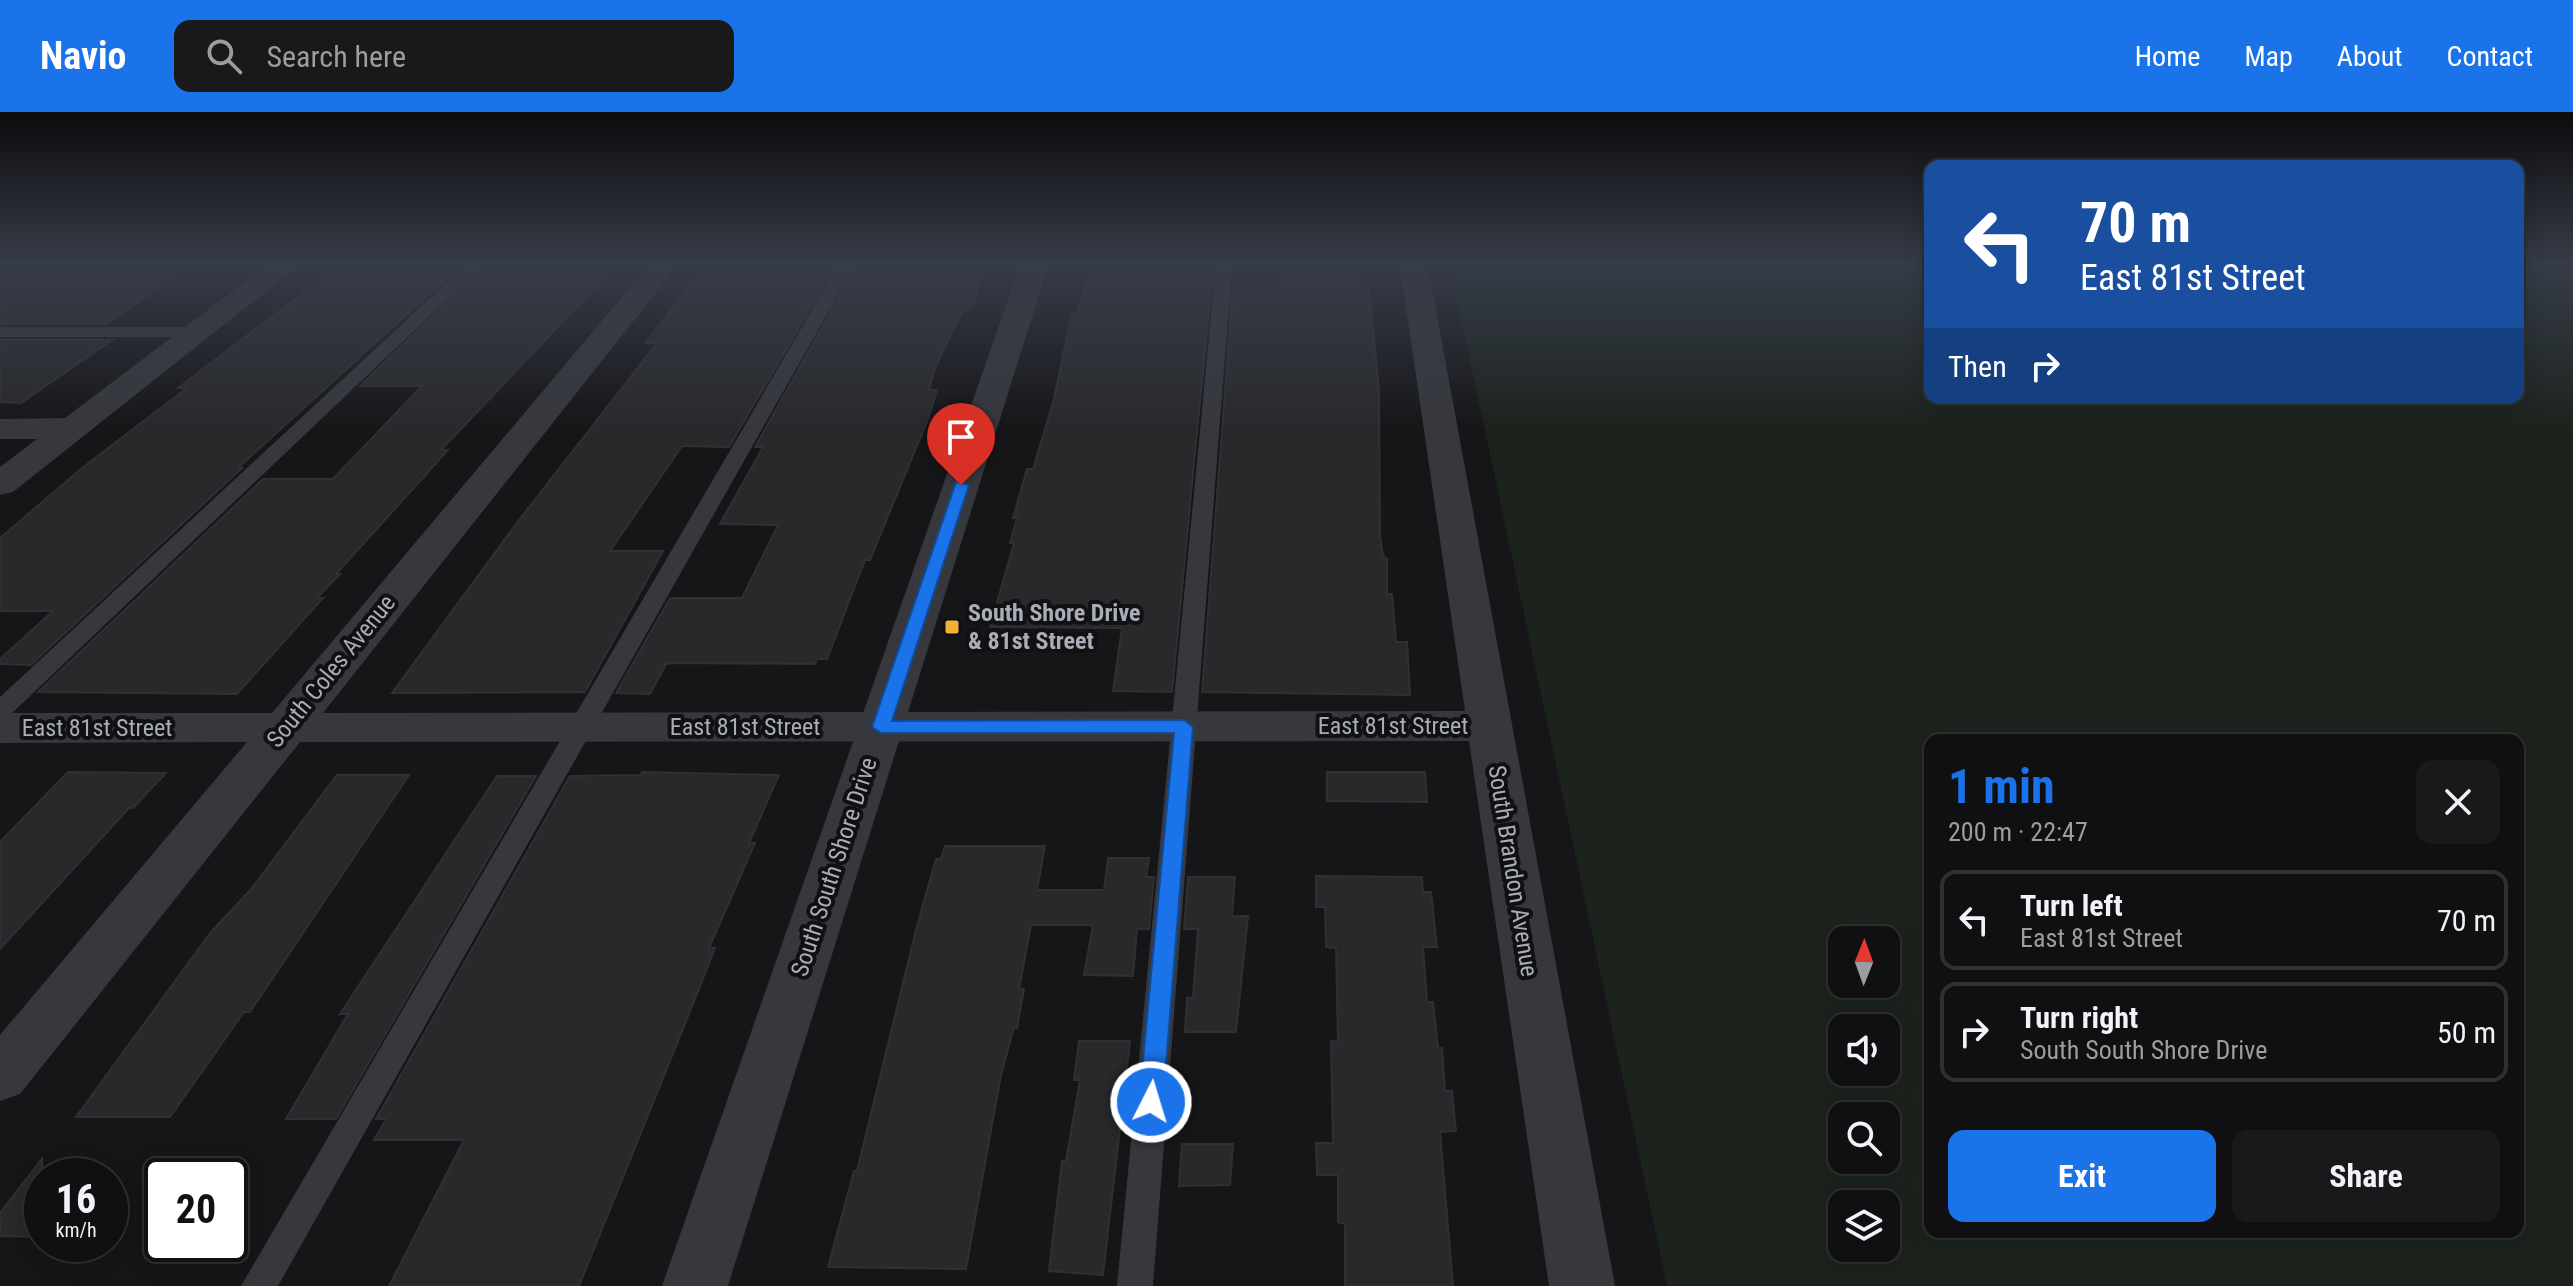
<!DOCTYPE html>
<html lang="en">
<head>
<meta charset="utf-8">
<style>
	body { margin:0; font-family:"Roboto Condensed",sans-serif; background:#19191b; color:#f1f3f6; height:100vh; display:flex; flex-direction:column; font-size:30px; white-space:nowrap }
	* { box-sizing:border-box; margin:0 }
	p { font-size:26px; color:#9c9d9f }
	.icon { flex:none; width:44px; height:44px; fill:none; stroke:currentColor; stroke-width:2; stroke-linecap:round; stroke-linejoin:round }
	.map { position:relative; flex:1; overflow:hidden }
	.details { position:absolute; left:1924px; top:622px; width:600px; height:504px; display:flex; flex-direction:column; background:#101012; border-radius:16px; box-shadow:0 4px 20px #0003,0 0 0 2px #303032 }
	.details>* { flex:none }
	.banner { position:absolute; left:1924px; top:48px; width:600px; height:244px; border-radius:16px; box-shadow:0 4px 20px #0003,0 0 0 2px #303032; background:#1a4fa0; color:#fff; overflow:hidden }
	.needle { width:52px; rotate:1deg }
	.fabs { position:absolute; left:1828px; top:814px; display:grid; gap:16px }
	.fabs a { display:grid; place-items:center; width:72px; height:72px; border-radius:16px; background:#101012; box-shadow:0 4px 20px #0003,0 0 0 2px #303032; font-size:40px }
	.speed { position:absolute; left:24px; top:1046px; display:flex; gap:16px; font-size:40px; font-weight:700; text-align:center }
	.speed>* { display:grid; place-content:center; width:104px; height:104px; border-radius:50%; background:#101012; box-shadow:0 4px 20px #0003,0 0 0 2px #303032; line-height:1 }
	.speed small { font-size:20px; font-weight:400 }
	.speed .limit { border:4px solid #111; border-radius:12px; background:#fff; color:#111 }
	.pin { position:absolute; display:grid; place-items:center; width:68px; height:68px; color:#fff; margin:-82px -34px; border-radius:50% 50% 50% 0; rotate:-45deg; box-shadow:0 0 8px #0007 }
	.pin .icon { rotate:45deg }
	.me { position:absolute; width:88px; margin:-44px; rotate:5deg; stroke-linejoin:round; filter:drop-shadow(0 0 6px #0008) }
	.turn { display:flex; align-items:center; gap:28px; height:168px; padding:0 24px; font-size:36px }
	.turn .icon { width:104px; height:104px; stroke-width:2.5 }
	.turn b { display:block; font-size:56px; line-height:68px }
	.then { display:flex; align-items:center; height:76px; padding:0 24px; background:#0003; gap:16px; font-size:30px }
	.round { display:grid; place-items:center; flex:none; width:84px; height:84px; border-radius:16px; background:#19191b }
	.overview { display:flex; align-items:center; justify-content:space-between; height:136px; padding:0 24px }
	h1 { font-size:48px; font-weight:700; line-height:60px; color:#1a73e8 }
	.primary-button { display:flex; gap:16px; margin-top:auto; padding:16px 24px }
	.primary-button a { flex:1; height:92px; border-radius:16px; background:#1a73e8; color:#fff; font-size:32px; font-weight:700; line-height:92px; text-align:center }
	.primary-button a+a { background:#19191b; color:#f1f3f6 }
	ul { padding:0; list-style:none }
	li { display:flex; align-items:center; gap:24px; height:100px; margin:0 16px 12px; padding:0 8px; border:4px solid #303032; border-radius:16px }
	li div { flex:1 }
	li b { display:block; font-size:30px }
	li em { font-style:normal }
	header { display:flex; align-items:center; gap:48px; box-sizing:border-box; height:112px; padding:0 40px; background:#1a73e8; color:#fff }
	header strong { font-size:38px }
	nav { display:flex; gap:44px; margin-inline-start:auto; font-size:28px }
	.search { width:560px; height:72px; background:#19191b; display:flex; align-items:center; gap:20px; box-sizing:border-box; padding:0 28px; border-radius:16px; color:#9c9d9f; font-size:30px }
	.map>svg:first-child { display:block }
	.green { fill:#1c231d; fill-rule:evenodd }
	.building { fill:#29292c; stroke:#303034; stroke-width:2 }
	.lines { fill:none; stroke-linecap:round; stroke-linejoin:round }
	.service { fill:#37383d; fill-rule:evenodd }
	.minor { fill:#37383d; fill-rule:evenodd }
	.tertiary { fill:#37383d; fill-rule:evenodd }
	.route { fill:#1a73e8; stroke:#114b97; stroke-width:2 }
	.poi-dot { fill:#f2b134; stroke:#111113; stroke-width:3 }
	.labels { text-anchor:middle; stroke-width:8; stroke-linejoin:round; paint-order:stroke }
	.poi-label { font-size:24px; font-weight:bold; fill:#a8adb8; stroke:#111113; text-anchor:start }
	.street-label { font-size:24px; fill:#a8adb8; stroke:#111113 }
</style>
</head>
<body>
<header>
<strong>Navio</strong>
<div class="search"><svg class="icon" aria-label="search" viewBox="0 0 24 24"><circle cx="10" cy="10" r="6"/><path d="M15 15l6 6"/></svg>Search here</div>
<nav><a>Home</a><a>Map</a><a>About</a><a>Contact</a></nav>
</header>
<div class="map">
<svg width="2573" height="1174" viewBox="0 0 2573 1174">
	<rect width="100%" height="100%" fill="#161618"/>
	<path class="green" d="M1450,154H1930V286H2518V154H2573V1174H1667ZM1930,628H2518V1120H1930ZM1842,828H1886V872H1842ZM1842,916H1886V960H1842ZM1842,1004H1886V1048H1842ZM1886,1092V1136H1842V1092Z"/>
	<path class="building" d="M485,154H607L599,163H607L441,338H448L336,462H340L317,486H323L237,582L38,580L263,367H333L422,274H360Z
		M704,154H835L729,335L682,334L610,439H663L585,580L392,581L519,408L657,231H646Z
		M857,154H882L878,162H984L971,196L962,199L935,256L929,278H937L928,307L870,448H865L827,547H817L815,552L674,551L666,552L650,582L616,581L670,486H742L778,413L720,412L763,335H755Z
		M1091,154H1213L1172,580L1113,579L1122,516L990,515L1014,431H1010L1017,406H1013L1027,357H1033L1054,287L1072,201H1077Z
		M1282,154H1359L1361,175H1369L1379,279L1380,424L1383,444L1387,447V482H1392L1396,530H1407L1410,583L1202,580L1233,175L1282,174Z
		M0,155L173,160L168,163H178L105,212H0Z
		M327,163H450L238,356H242L31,553L0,552V547L53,499H0V426L82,356L187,276H178Z
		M0,228H112L21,291L0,290Z
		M68,660L166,661L133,696H129L0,837V730Z
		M642,660L779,663L749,731H755L709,836H715L695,887L579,1174H389L464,1028H374L386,1007H376L570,664L641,663Z
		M1327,660H1425L1427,690L1327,689Z
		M337,663H409L250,900H244L170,1005H76L211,820L252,776Z
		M497,664H536L336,1007H286L348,902H340Z
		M945,734H1045L1037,778H1104L1108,746H1149L1146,765H1154L1149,817H1137L1133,864L1084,863L1093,813H1031L1019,877H1024L1017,916L1014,915L1001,963L966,1157L828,1155L854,1059H857L917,814L936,747H941Z
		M1316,764L1422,765L1423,780H1431L1437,835H1423L1427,890H1433L1438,936H1442L1445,979H1452L1456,1019L1440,1020L1453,1174H1345V1112L1338,1110V1063H1317L1316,1031H1333L1331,929L1338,930L1336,836L1326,835L1325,795H1316Z
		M1188,765H1235L1232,804H1248L1236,920H1185L1187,886H1193L1198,817H1184Z
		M1079,929H1130L1103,1163L1049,1159L1062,1049H1066L1080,968H1074Z
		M1182,1032H1233L1230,1073L1179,1074Z
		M42,1047V1125L0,1124V1101Z"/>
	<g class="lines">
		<path class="service" d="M465,154H482L9,604L0,606V585Z
			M838,154H854L278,1174H241Z
			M1216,154H1232L1153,1174H1117Z
			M0,215H198L206,220L198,225H0Z"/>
		<path class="minor" d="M266,154H298L13,380L0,383V355L37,327H0V307L65,306Z
			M648,154H677L323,601L1465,599L1400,154H1428L1615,1174H1549L1469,629L300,630L20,982L0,989V923L247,630L0,631V601H272Z"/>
		<path class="tertiary" d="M1020,154H1048L728,1174H662Z"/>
	</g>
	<linearGradient id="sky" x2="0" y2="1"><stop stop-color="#0c0c0d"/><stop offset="0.48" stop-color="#363c48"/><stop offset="1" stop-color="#363c48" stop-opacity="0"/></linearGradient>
	<rect width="2573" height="318" fill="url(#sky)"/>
	<path class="route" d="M956,370L969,373L892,609L1184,608L1193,615L1163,990L1160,998L1151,1001L1143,998L1139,990L1174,621H881L872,615Z"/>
	<rect class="poi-dot" x="944" y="507" width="16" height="16" rx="4"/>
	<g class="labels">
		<g class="poi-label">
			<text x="968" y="509">South Shore Drive<tspan x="968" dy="28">&amp; 81st Street</tspan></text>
		</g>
		<g class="street-label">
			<text transform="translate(331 559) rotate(-51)" y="8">South Coles Avenue</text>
			<text x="1393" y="622">East 81st Street</text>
			<text x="745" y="623">East 81st Street</text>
			<text x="97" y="624">East 81st Street</text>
			<text transform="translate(834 755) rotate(-72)" y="8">South South Shore Drive</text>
			<text transform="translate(1513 759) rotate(81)" y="8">South Brandon Avenue</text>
		</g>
	</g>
</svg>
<div class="fabs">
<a><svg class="needle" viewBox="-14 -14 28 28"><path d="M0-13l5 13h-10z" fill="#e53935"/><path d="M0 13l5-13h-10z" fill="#9c9d9f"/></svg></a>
<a><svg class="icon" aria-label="sound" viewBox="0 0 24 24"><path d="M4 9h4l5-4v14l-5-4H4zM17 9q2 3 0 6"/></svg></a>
<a><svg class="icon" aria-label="search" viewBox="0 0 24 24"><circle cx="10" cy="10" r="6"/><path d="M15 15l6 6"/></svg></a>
<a><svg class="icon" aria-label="layers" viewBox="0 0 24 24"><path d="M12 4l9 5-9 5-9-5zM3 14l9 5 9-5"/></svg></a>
</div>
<div class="speed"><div>16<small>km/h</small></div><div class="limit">20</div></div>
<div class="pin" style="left:961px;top:373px;background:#d93025"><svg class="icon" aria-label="arrive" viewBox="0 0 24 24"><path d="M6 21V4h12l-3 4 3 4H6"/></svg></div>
<svg class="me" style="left:1151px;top:990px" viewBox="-20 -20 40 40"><circle r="17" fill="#1a73e8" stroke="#fff" stroke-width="3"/><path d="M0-11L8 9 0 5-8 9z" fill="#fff"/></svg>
<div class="banner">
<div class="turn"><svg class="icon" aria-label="left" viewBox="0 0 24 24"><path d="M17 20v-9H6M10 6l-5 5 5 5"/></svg><div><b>70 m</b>East 81st Street</div></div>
<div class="then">Then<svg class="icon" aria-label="right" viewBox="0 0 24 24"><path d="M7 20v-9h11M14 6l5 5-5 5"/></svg></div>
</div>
<section class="details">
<div class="overview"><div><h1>1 min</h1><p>200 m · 22:47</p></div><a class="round"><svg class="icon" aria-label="close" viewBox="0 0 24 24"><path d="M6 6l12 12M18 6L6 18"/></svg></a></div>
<ul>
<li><svg class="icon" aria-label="left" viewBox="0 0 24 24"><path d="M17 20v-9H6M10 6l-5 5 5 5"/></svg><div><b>Turn left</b><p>East 81st Street</p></div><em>70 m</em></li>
<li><svg class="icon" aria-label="right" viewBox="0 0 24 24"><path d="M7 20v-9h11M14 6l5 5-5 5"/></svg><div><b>Turn right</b><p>South South Shore Drive</p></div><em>50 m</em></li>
</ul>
<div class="primary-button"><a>Exit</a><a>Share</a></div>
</section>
</div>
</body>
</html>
